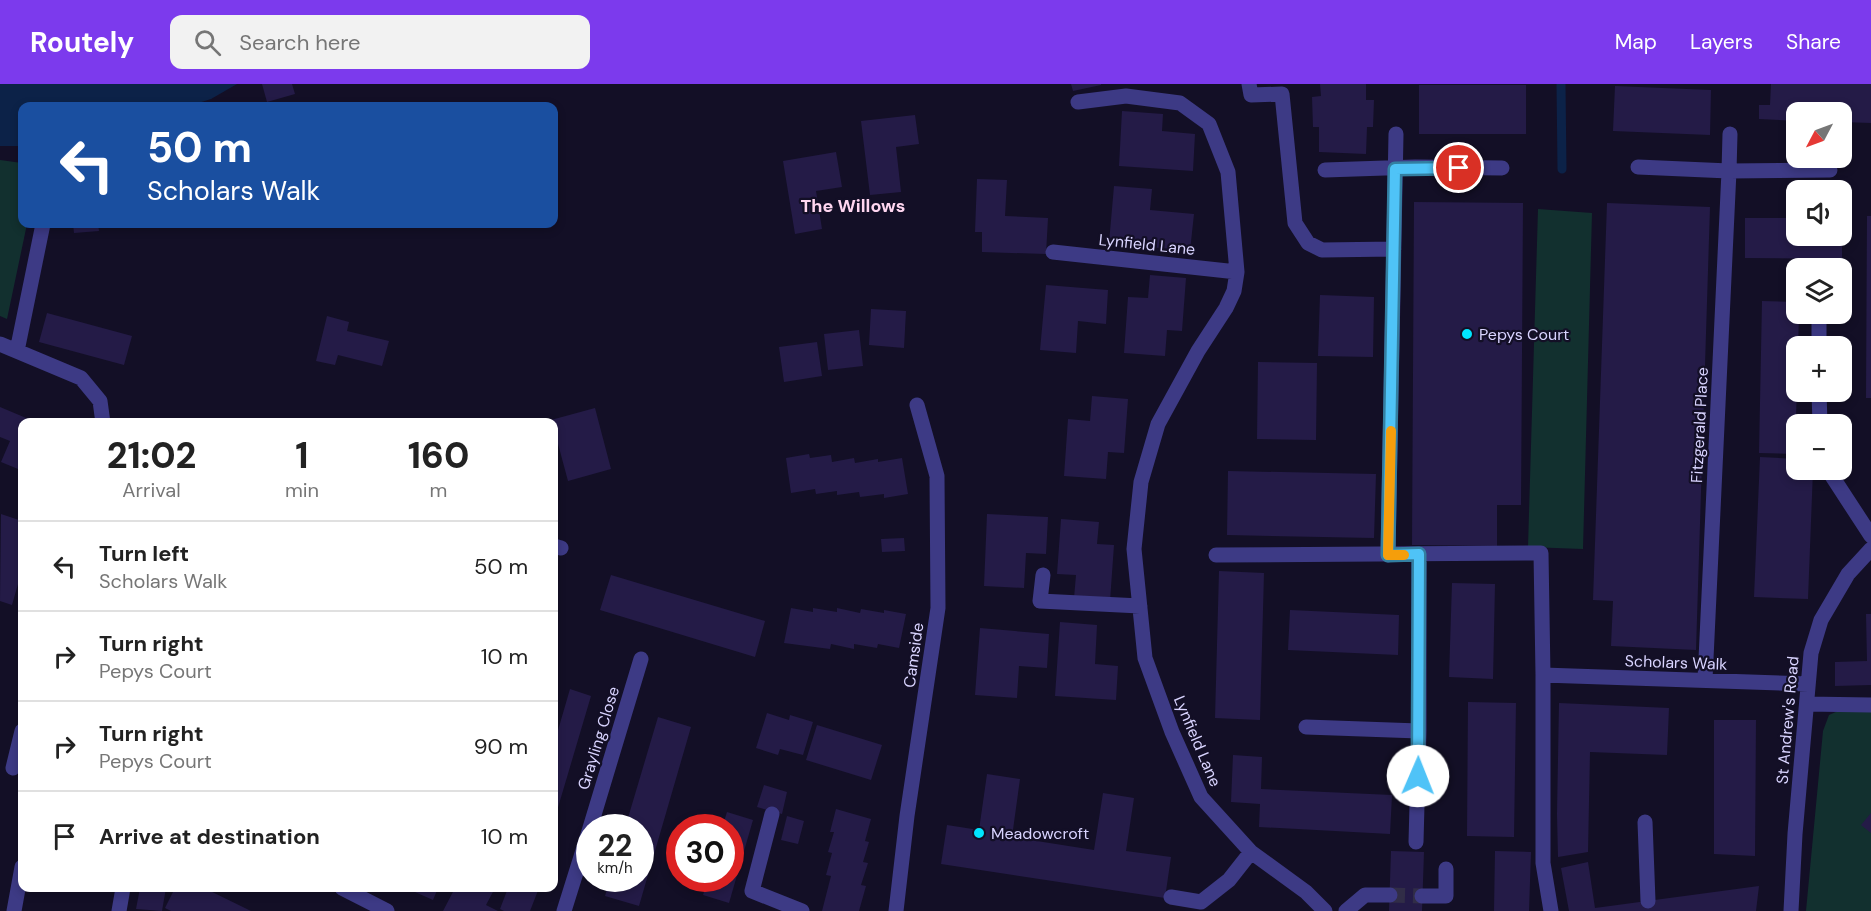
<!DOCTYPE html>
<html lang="en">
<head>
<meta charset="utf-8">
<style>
	body { margin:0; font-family:"DM Sans",sans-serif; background:#f2f2f2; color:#222; height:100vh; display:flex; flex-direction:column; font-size:22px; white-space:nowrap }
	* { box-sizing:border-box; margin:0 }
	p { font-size:20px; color:#767676 }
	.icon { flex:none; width:33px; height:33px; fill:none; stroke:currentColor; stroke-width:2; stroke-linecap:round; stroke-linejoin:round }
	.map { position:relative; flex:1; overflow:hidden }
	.sheet { position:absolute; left:18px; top:334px; width:540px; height:474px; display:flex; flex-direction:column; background:#fff; border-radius:12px; box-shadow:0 3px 9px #0003 }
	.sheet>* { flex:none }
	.banner { position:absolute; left:18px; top:18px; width:540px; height:126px; border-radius:12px; box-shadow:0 3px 9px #0003; background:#1a4fa0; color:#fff; overflow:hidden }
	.needle { width:39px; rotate:229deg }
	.fabs { position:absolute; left:1786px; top:18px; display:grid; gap:12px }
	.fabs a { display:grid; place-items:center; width:66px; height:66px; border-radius:12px; background:#fff; box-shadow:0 3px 9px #0003; font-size:30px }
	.speed { position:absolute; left:576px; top:730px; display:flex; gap:12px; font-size:30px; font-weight:700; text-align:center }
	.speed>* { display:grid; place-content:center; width:78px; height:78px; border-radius:50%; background:#fff; box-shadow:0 3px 9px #0003; line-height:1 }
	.speed small { font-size:15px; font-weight:400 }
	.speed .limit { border:9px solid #d22; background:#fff; color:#111 }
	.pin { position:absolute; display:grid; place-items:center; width:51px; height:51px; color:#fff; margin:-26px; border:3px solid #fff; border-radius:50%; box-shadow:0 2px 6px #0007 }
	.me { position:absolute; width:66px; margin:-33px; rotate:1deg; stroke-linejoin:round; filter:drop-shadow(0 0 4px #0008) }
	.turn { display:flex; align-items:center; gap:21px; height:126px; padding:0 30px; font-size:27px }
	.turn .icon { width:78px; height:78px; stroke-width:2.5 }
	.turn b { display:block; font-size:42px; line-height:51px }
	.eta { display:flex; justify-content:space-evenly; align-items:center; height:102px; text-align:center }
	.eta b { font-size:36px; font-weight:800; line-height:42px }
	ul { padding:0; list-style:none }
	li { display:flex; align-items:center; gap:18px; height:90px; padding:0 30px; border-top:2px solid #e0e0e0 }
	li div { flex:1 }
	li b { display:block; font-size:22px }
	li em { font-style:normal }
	header { display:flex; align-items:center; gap:36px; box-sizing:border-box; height:84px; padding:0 30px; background:#7c3aed; color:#fff }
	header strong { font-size:28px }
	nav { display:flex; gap:33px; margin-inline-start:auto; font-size:21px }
	.search { width:420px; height:54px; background:#f2f2f2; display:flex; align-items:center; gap:15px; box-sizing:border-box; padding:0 21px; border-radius:12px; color:#767676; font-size:22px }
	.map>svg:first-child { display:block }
	.green { fill:#12302f }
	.water { fill:#0c2248 }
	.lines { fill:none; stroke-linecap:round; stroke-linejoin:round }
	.stream { stroke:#0c2248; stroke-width:9 }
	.building { fill:#241b47 }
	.minor-tunnel { stroke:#312d47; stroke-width:15; stroke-dasharray:15 8; stroke-linecap:butt }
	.minor { stroke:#3d3a85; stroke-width:15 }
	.route-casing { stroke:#337fa1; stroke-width:15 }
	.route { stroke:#4fc3f7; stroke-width:10 }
	.slow { stroke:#f59e0b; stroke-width:10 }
	.poi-dot { fill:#00e5ff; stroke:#130f26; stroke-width:2 }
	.labels { text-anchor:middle; stroke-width:4.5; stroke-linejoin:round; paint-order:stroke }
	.street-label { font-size:16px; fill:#d9d4ff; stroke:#130f26 }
	.poi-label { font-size:16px; fill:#d9d4ff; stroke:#130f26; text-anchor:start }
	.neighbourhood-label { font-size:18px; font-weight:bold; fill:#ffd6f0; stroke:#130f26 }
</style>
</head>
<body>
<header>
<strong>Routely</strong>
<div class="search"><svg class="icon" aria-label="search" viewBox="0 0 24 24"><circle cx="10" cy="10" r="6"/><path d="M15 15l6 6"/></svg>Search here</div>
<nav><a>Map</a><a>Layers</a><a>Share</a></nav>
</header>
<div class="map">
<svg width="1871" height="827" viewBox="0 0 1871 827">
	<rect width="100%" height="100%" fill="#130f26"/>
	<path class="green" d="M0,76L22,79V140H27L7,235L0,232Z
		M1538,125L1592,129L1583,465L1528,463Z
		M1838,627L1871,628V827H1806L1823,647L1829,631Z"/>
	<path class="water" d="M0,0H237L211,15L189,22H22V62H0Z"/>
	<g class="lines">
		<path class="stream" d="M1561,0L1562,85"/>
	</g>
	<path class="building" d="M262,0H292L295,10L267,18Z
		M1071,0H1101V1L1073,7Z
		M1320,0H1366V16H1374L1373,43H1367L1366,70L1319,68V43H1313L1312,13L1321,12Z
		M1771,0H1871V39L1842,38V28H1797V37L1759,35V21H1770Z
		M1419,1H1526V50H1419Z
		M1615,2L1711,6L1710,51L1613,47Z
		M1122,27L1163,30L1162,47L1195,50L1193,87L1119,82Z
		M915,31L919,60L896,63L901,108L870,111L861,37Z
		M836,68L842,103L816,107L822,145L795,150L783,77Z
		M977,95L1007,96L1005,132L1048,134L1046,170L982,168V148H975Z
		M1114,102L1152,105L1150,126L1194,130L1190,167L1109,159Z
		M1414,118L1523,119L1521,421H1497V462L1412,461Z
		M1607,119L1710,123L1696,566L1611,562L1613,517L1593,516Z
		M1867,132H1871V314H1866Z
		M1745,134H1797V152H1842V175L1745,174Z
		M73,140H98L99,147L74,149Z
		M1150,191L1186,194L1182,247L1167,246L1165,272L1124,269L1128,213L1148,214Z
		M1046,201L1108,206L1106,240L1078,237L1076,269L1040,266Z
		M1320,211L1374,213L1373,273L1318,272Z
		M1762,217L1797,218V230H1799L1795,370L1759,369Z
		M871,225L906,227L904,264L869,261Z
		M47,229L132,252L124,281L39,258Z
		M327,232L349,238L347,247L389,257L382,282L338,271L335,281L316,277Z
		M859,246L863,282L828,286L824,250Z
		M817,258L822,292L784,298L779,263Z
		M1258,278L1317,279L1316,356L1257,355Z
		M1092,312L1128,315L1124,369L1108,368L1106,395L1064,392L1068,335L1090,337Z
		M0,323L38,339H22V375L18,385L1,378L10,357L0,353Z
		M595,324L611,385L568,397L554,345V339L551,336Z
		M809,370L810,374L831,371L832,378L854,374L855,379L878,375V378L902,374L908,410L884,414V410L860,413L859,408L837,411V407L816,410L815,405L791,409L786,374Z
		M1760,373L1797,375V386H1813L1808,515L1754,513Z
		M1228,387L1376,390L1374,454L1227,451Z
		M1,430L22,437V486L12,521L0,517Z
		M987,430L1048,433L1046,470L1026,469L1024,504L984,502Z
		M1061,435L1099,438L1097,460L1114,461L1110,517L1074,514L1076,491L1057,490Z
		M904,454L905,467L882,468L881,455Z
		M1219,487L1264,489L1260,636L1215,634Z
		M611,491L765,537L755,573L600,526Z
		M1452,499L1495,500L1493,595L1449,593Z
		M791,524L813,528V524L837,528V524L860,529L861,525L884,529V526L906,530L899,564L878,560L877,564L854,560V565L831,560L830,565L784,559Z
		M1290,526L1399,531L1398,571L1288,566Z
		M1866,530H1871V601L1835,602V578L1867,577Z
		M1060,538L1097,541L1095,580L1118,582L1116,616L1055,612Z
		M980,544L1049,550L1047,584L1019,582L1017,614L975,611Z
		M570,605L591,612L554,737V660Z
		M1468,618L1516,619L1514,753L1467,752Z
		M1559,619L1669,624L1667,671L1590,668L1588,768L1558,773L1557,730Z
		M767,629L789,636L790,631L813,638L803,671L780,665L778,671L756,664Z
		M658,633L691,643L639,822L605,812L610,795H640V744H625Z
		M1714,636H1756L1755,772L1714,770Z
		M817,641L882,661L871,696L806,676Z
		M1233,671L1262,673L1261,705L1392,711L1390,750L1259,743L1260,720L1231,718Z
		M987,690L1020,695L1012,753L1094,766L1103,709L1134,714L1126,767L1171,773L1165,814L941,780L947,741L979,746Z
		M764,701L787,708L782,730L757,723Z
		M836,725L871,735L865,757L869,758L863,778L868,779L861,801L866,802L859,827H822L831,792L826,791L832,769L828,768L834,748H830Z
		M727,728L753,736L729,819L703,811L708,795H730V744H722Z
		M1871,729V749L1861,741Z
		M787,732L804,737L798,760L781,756Z
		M1391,767L1424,768L1422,827H1389Z
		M1495,767L1531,768L1529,827H1494Z
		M1588,778L1595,824L1759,802L1756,827H1569L1561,784Z
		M140,804H166L162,827L136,825Z
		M175,804H204L251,827H171L165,824Z
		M406,804H438L433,816Z
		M455,804H495L486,821L498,827H443Z
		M508,804H539L530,827H504L500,825Z"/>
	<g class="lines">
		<path class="minor-tunnel" d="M1390,811L1422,812"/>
		<path class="minor" d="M1249,0L1251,11L1282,10L1295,139L1308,159L1322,166L1394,165
			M1078,18L1126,12L1180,19L1209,40L1228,88L1237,188L1234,207L1226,224L1198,267L1158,340L1141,398L1134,465L1145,574L1172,648L1201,713L1251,768L1306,808L1325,827
			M1638,83L1729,87L1730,50
			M1325,86L1415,83L1502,84
			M1053,168L1237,188
			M1819,230V262
			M0,260L81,294L100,317L103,339
			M17,267L43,140
			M1819,308L1820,340
			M1828,386L1871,452
			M554,462L561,464
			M1216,471L1541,469L1543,591V779L1551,827
			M1388,471L1396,50
			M1043,491L1040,517L1140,522
			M1543,591L1808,600
			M1705,596L1729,87L1830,86
			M1807,620L1871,621
			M1306,643L1419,647
			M13,684L22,647
			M772,730L752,807L802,827
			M1645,738L1648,817
			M590,744L641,575
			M1416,758L1419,647V470
			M342,804L387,827
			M1422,812H1446V785
			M1171,813L1201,818L1229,796L1251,768
			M14,827L22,783
			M119,827L123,804
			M564,827L590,744
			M896,827L907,732L938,524L937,392L917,321
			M1346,827L1365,811H1390
			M1791,827L1795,750L1811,569L1821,536L1848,490L1871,465"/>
	</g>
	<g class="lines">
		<g class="route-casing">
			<path id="route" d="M1418,692L1419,470L1388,471L1395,85L1459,84"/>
		</g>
		<use href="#route" class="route"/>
		<path class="slow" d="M1391,347L1388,471H1404"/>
	</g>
	<g class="poi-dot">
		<circle cx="1467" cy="250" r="6"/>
		<circle cx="979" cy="749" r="6"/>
	</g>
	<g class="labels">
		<g class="street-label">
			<text transform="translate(1147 160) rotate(6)" y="6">Lynfield Lane</text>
			<text transform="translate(1699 341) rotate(-87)" y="6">Fitzgerald Place</text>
			<text transform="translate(913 571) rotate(-82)" y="6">Camside</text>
			<text transform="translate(1676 578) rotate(2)" y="6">Scholars Walk</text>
			<text transform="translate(1787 636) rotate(-85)" y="6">St Andrew's Road</text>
			<text transform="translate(598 654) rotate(-73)" y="6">Grayling Close</text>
			<text transform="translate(1198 657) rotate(67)" y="6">Lynfield Lane</text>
		</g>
		<g class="poi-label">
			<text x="1479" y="256">Pepys Court</text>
			<text x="991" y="755">Meadowcroft</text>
		</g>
		<g class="neighbourhood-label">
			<text x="853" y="128">The Willows</text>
		</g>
	</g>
</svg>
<div class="fabs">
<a><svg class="needle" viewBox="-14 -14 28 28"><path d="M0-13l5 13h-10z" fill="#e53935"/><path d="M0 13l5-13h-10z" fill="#767676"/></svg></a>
<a><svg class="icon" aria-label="sound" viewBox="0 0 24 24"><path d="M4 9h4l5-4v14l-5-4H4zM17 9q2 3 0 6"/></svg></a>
<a><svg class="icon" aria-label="layers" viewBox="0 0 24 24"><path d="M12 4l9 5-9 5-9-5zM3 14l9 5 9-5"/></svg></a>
<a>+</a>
<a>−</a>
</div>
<div class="speed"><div>22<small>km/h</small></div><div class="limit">30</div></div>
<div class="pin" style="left:1459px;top:84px;background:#d93025"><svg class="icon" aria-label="arrive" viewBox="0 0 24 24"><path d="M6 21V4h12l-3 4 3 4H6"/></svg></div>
<svg class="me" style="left:1418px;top:692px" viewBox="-20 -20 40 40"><circle r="19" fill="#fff"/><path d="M0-13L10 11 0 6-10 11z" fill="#4fc3f7"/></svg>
<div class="banner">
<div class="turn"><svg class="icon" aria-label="left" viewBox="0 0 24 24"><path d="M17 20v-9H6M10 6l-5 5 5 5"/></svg><div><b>50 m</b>Scholars Walk</div></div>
</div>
<section class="sheet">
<div class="eta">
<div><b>21:02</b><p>Arrival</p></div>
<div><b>1</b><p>min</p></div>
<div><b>160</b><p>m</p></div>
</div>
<ul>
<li><svg class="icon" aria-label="left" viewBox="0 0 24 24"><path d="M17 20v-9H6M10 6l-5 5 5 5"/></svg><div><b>Turn left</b><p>Scholars Walk</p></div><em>50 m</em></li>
<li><svg class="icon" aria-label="right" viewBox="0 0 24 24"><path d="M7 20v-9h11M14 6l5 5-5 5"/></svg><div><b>Turn right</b><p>Pepys Court</p></div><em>10 m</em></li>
<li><svg class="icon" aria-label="right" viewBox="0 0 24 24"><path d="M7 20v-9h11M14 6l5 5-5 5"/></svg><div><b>Turn right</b><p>Pepys Court</p></div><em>90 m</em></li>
<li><svg class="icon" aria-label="arrive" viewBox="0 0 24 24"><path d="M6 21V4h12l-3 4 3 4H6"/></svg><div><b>Arrive at destination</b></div><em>10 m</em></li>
</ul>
</section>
</div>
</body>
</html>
